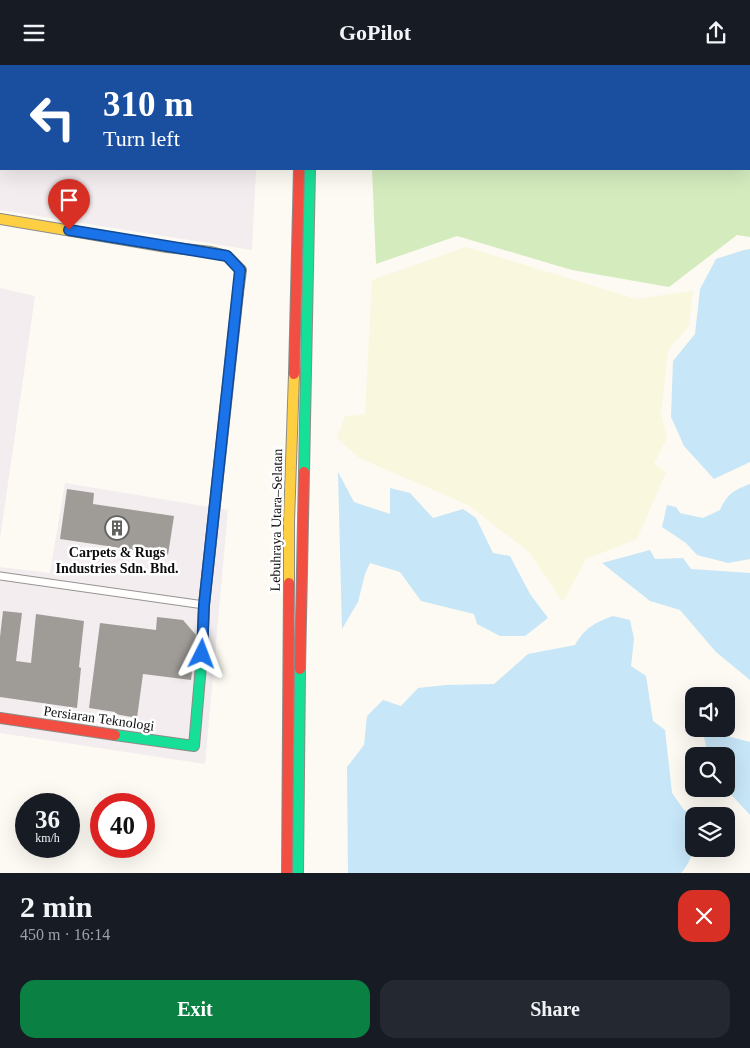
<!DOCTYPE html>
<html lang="en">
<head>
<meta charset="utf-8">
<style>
	body { margin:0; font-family:Georgia,serif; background:#242831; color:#f1f3f6; height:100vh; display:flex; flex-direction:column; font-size:19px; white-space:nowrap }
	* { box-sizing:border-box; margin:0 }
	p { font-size:16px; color:#9ea1a6 }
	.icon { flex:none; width:28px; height:28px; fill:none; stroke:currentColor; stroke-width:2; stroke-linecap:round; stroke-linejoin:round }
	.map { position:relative; height:808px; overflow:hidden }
	.drawer { display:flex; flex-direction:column; background:#171b24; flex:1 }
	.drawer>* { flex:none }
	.hud { position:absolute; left:0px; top:0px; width:750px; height:105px; box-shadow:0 5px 20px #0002; background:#1a4fa0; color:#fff; overflow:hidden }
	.controls { position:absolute; left:685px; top:622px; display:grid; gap:10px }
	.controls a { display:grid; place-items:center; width:50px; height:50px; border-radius:10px; background:#171b24; box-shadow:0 5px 20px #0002; font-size:25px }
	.speed { position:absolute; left:15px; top:728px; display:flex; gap:10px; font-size:25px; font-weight:700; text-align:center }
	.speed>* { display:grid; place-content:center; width:65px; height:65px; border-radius:50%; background:#171b24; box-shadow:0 5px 20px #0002; line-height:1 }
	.speed small { font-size:12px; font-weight:400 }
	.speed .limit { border:8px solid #d22; background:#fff; color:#111 }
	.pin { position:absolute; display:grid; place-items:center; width:42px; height:42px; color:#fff; margin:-51px -21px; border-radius:50% 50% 50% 0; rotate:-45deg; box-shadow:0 0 5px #0007 }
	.pin .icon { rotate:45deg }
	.me { position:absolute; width:55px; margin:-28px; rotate:3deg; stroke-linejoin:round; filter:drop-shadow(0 0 4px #0008) }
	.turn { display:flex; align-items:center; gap:18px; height:105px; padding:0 20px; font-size:22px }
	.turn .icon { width:65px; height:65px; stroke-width:2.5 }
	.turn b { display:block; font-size:35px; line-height:42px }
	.round { display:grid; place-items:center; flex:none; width:52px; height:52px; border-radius:15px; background:#242831 }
	.headline { display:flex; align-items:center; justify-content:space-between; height:85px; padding:0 20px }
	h1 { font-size:30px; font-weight:700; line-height:38px }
	.primary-button { display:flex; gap:10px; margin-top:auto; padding:10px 20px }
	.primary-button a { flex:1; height:58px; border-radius:15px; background:#0b8043; color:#fff; font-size:20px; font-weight:700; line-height:58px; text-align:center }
	.primary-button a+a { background:#242831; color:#f1f3f6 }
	header { display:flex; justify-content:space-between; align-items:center; height:65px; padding:0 20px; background:#171b24; font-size:22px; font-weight:700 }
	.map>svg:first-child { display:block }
	.industrial { fill:#f3edef }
	.farmland { fill:#f9f7de }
	.forest { fill:#d4ebbe }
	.water { fill:#c7e6f8 }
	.building { fill:#9f9c98 }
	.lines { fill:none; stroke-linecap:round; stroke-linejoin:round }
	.street-casing { stroke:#959491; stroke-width:9 }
	.fast-casing { stroke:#8c8b87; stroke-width:12 }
	.slow-casing { stroke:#8c8b87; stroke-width:12 }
	.jam-casing { stroke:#8c8b87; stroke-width:12 }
	.street { stroke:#fffefd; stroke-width:7 }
	.fast { stroke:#16e098; stroke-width:10 }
	.slow { stroke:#ffcf43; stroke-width:10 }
	.jam { stroke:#f24e42; stroke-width:10 }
	.route-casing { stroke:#114b97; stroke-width:12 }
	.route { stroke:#1a73e8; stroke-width:9 }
	.labels { text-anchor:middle; stroke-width:5; stroke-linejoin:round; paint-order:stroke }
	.street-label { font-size:14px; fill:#0e0e0e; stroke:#fff }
	.poi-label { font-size:14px; font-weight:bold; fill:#0e0e0e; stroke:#fff }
</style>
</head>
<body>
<header><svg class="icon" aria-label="menu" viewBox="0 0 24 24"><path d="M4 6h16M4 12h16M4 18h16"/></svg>GoPilot<svg class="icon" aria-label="share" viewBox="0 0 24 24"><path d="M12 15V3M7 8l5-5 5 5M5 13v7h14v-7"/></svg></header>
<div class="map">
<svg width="750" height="808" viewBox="0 0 750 808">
	<rect width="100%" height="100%" fill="#fcfaf2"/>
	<path class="industrial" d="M0,60L1,104H247L256,105L252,185L0,145Z
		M0,223L35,231L0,474Z
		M65,418L228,445L205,699L0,668V502L50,508Z"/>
	<path class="farmland" d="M466,182L636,234L693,226L689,261L668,285L661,348L667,373L654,399L666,407L637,474L586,494L563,537L529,487L468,440L359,393L337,373L345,351L365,349L372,215Z"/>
	<path class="forest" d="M368,0H750V172L737,170L669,222L572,205L457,171L376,199L372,104H749V1Z"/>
	<path class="water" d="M750,184V397L714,414L684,381L671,352L673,296L695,269L700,224L716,194L744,185Z
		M338,407L354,437L390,449V423L410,428L433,453L463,444L476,453L493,488L510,491L530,529L548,553L525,571H500L477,559L474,549L421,536L400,507L370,498L365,509L358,537L342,564Z
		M750,419V494L728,498L697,490L686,478L662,462L667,440L676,442L680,448L703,453L720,445C727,429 734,425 750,419Z
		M650,485L655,494L683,493L691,504L750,508V615L716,587L680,545L650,536L602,498Z
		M613,551L630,555L634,574L631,601L646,611L653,656L665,665L672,728L684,745L695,749L697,751H694C694,771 696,793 681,808H348L347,702L364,680L367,651L383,635L401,641L418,623L446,620L494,619L528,589L575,580C586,562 594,558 613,551Z
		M723,670L750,677V750L726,724V691H708L704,672Z"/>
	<path class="building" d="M67,424L94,428L93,439L174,451L168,490L60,474Z
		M3,546L22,548L16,596L31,598L36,549L84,556L79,602L81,603L77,643L0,632V572Z
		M157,552L183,555L196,570L191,615L143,609L137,653L115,649V647L89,643L100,558L156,565Z"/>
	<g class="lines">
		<g class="street-casing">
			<path id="street" d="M0,511L204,540"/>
		</g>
		<g class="fast-casing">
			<path id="fast" d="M301,0V1
				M312,0V1
				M304,407L310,104
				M115,670L194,681L202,589L204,540L215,439
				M298,808L300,604"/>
		</g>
		<g class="slow-casing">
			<path id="slow" d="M0,154L167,182L211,187L227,191L241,205L238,228
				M289,518V457L294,309"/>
		</g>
		<g class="jam-casing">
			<path id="jam" d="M294,309L299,104
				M215,439L238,228
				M300,604L304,407
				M0,653L115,670
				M287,808L289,518"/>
		</g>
		<use href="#street" class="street"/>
		<use href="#fast" class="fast"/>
		<use href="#slow" class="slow"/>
		<use href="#jam" class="jam"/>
	</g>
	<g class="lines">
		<g class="route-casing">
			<path id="route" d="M69,165L227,191L240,205L204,540L202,589"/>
		</g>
		<use href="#route" class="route"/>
	</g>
	<defs>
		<g id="building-ring" transform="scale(1.25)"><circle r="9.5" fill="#fff" stroke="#61615e" stroke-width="1.5"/><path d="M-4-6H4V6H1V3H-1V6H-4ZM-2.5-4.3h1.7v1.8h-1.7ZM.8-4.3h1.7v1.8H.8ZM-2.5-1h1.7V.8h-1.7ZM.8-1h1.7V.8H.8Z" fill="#61615e"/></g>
	</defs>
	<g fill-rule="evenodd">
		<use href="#building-ring" x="117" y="463"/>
	</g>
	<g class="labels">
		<g class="street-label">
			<text transform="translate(276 455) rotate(-89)" y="5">Lebuhraya Utara–Selatan</text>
			<text transform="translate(99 653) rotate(8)" y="5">Persiaran Teknologi</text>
		</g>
		<g class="poi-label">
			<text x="117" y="492">Carpets &amp; Rugs<tspan x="117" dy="16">Industries Sdn. Bhd.</tspan></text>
		</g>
	</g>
</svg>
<div class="controls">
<a><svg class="icon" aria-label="sound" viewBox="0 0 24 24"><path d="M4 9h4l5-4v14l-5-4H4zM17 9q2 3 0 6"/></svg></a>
<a><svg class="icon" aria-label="search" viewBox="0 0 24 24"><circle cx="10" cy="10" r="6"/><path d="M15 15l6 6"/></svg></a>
<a><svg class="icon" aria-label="layers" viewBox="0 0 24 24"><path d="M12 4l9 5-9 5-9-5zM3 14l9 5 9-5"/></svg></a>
</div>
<div class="speed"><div>36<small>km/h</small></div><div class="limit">40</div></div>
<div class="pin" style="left:69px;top:165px;background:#d93025"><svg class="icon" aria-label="arrive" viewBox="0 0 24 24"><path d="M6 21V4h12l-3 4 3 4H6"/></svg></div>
<svg class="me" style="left:202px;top:589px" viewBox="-20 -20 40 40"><path d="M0-17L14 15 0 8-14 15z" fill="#1a73e8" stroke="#fff" stroke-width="4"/></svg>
<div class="hud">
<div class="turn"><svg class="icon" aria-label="left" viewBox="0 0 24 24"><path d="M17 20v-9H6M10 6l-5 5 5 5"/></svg><div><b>310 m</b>Turn left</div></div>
</div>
</div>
<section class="drawer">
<div class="headline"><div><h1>2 min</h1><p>450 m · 16:14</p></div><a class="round" style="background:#d93025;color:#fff"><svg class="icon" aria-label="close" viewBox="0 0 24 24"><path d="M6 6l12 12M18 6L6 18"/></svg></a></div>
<div class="primary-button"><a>Exit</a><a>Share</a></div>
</section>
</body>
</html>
